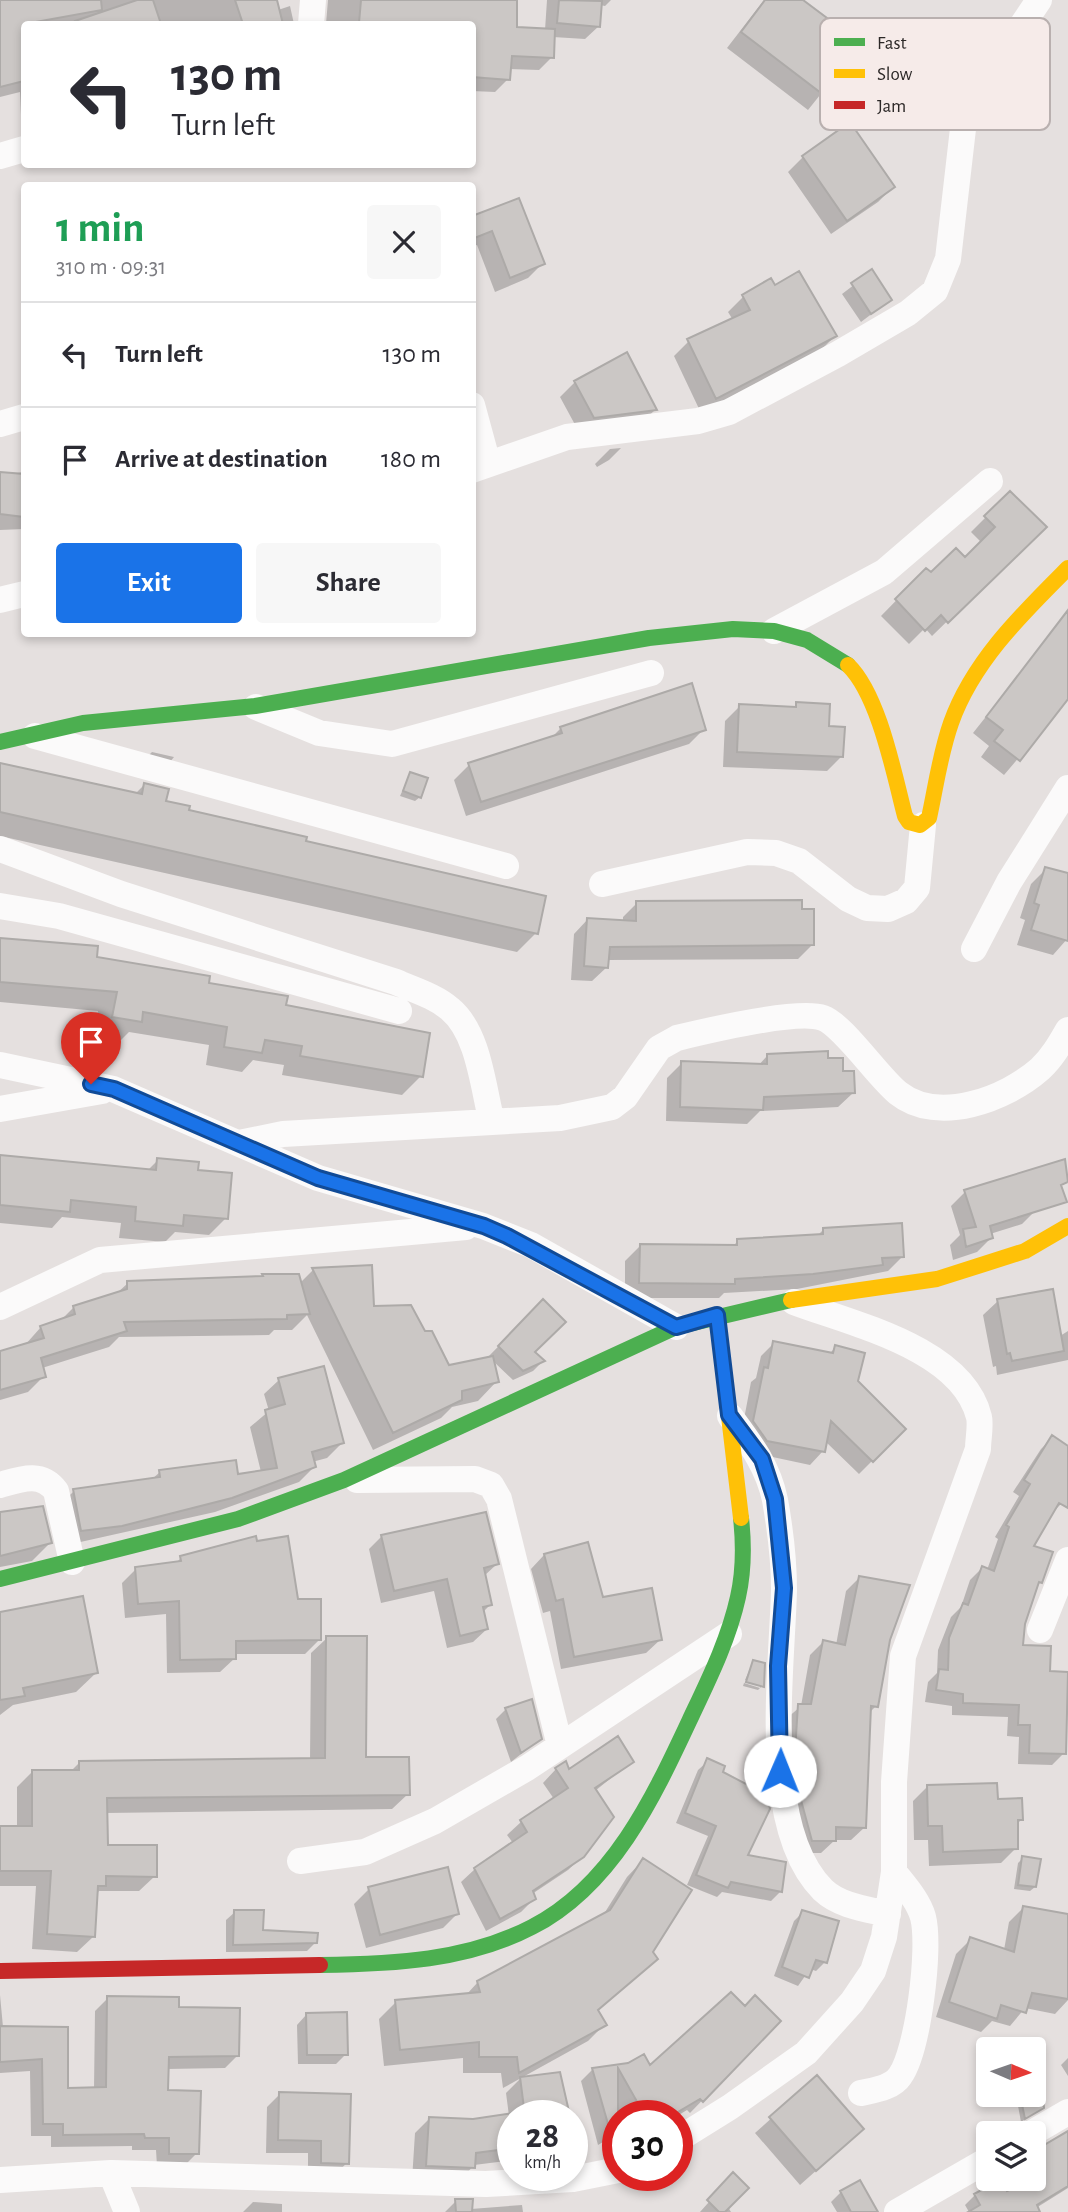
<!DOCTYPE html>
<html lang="en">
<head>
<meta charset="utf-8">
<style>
	body { margin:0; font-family:"Alegreya Sans",sans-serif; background:#f7f7f7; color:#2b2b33; height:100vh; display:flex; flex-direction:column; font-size:26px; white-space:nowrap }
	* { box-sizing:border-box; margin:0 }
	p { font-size:23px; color:#7c7c81 }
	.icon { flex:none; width:38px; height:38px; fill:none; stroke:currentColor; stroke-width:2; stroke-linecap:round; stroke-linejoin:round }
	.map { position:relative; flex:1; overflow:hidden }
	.details { position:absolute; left:21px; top:182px; width:455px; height:455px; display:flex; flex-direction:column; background:#fff; border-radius:7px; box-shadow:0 4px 10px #0003 }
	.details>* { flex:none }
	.top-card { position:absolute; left:21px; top:21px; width:455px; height:147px; border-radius:7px; box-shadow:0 4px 10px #0003; background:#fff; color:#2b2b33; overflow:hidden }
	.needle { width:46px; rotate:92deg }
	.controls { position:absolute; left:976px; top:2037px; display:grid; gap:14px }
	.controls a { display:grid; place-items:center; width:70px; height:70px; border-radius:7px; background:#fff; box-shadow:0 4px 10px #0003; font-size:35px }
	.speed { position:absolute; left:497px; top:2100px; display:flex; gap:14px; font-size:35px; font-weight:700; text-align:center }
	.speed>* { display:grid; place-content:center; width:91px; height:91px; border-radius:50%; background:#fff; box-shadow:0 4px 10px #0003; line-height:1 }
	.speed small { font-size:18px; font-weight:400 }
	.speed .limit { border:10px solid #d22; background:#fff; color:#111 }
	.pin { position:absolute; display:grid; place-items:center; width:60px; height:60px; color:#fff; margin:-72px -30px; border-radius:50% 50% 50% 0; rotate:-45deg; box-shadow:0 0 7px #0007 }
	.pin .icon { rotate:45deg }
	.me { position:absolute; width:77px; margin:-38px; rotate:1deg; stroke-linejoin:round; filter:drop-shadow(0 0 5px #0008) }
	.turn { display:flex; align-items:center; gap:24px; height:147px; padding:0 35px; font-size:32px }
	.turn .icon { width:91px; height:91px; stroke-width:2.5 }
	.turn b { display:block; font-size:49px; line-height:60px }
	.round { display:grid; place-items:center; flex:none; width:74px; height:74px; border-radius:7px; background:#f7f7f7 }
	.head { display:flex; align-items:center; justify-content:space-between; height:119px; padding:0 35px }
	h1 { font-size:42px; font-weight:700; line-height:52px; color:#1e9e55 }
	.primary-button { display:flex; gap:14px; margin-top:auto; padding:14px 35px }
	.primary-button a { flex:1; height:80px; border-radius:7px; background:#1a73e8; color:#fff; font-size:28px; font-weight:700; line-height:80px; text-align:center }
	.primary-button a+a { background:#f7f7f7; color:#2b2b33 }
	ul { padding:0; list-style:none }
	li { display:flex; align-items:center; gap:21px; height:105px; padding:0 35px; border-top:2px solid #e1e1e2 }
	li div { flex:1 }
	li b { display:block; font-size:26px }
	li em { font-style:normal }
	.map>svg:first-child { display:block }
	.shadow { fill:#0003 }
	.building { fill:#cbc7c5; stroke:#adaaa8; stroke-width:2 }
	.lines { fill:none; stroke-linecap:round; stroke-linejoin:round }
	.street { stroke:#fbfafa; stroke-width:26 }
	.fast { stroke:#4caf50; stroke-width:16 }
	.slow { stroke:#ffc107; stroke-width:16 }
	.jam { stroke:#c62828; stroke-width:16 }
	.route-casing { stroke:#114b97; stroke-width:18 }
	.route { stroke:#1a73e8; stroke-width:12 }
	.key { fill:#f6ebe9; stroke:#b9b0af; stroke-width:2 }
	.key-label { font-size:19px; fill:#2c2827 }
</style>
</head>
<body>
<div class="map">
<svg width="1068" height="2212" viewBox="0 0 1068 2212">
	<rect width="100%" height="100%" fill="#e5e0df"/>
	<path class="shadow" d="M0,0H275L278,10L290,6L294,24H24V114L21,115L20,92L0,97Z
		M328,0H399L392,24H326Z
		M417,0H515V29L545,30L547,0H611L605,6L600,5L599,26L585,39L553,37L552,57L539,70L509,69L508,79L495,92L472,91V24H416Z
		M764,0H801L860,45L808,110L727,48Z
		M803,157L893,187L878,202L831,234L788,172Z
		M472,218L543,263L528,278L495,292L477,245L472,247Z
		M871,272L890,300L861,322L842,294Z
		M770,280L775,288L835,336L820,351L701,413L674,356L689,341L733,320L728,312L743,297Z
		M575,382L655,410L640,424L579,432L560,397Z
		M621,448L609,460L597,467L595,464L610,449Z
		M24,472V529L0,530V476Z
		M1010,493L1044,527L932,636L925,628L909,644L881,616L926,570L931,575L965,560L982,543L971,532Z
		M1068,613V700L1004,775L981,757L989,746L973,733Z
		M797,704L827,728L842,756L827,771L723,767L725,721L740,706L793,708Z
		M561,728L704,729L689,744L466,816L454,780L469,765L550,739Z
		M152,752L174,757L170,762L148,756Z
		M0,765L135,794L145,784L164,802L187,811L304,843L536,933L517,952L0,836Z
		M410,774L420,797L415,801L400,796Z
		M1046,869L1068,875V938L1053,955L1017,945L1025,920L1020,918L1031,884Z
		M637,903L801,911L812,945L798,959L607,960V967L592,981L571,980L574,934L588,919L623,922V917Z
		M0,940L207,984L284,1006L421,1076L402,1095L282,1075L284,1065L253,1060L242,1072L206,1065L209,1045L129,1032L121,1040L94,1036L98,1011L0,1002Z
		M767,1056L826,1060L841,1073L853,1093L838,1107L760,1111L747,1124L666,1121L667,1078L682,1063L758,1066Z
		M0,1156L147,1171L158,1160L196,1171L226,1218L209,1235L175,1232L165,1242L119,1238L121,1223L62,1217L52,1228L0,1223Z
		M965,1192L1036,1210L1022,1224L990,1234L991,1238L977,1252L953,1260L950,1245L960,1235L951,1206Z
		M824,1229L903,1256L888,1271L797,1289L724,1293L719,1298H625V1261L640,1246L732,1247L738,1241L817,1236Z
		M313,1270L372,1308L424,1333L448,1367L491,1358L489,1356L543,1301L533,1352L542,1362L533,1371L513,1380L492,1360L497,1381L478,1401L452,1407L441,1418L373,1450L307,1315L292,1330H274L269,1335L119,1337L109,1347L42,1368L44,1376L28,1392L0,1400V1353L25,1345L41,1327L60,1321L74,1307L116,1294L128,1283H300Z
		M998,1301L1060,1336L1068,1331V1360L997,1375L996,1366L993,1367L983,1315Z
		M774,1343L829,1354L836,1347L856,1381L904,1429L859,1474L825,1441L823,1451L810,1465L754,1453L741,1435L751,1382L756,1378L761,1356Z
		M279,1380L342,1443L327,1458L312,1462L314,1467L299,1482L215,1512L67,1545L59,1506L74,1491L151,1480L160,1472L236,1476L261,1472L250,1427L269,1411L264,1394Z
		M1052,1438L1068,1448V1497L1049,1516L1032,1547L1040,1582L1036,1586L1024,1624L1021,1647L1048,1673L1064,1753L1052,1765L1018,1764L1019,1737L1007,1736L1008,1717L952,1715V1706L925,1702L928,1682L937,1673L938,1650L951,1617L961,1607L970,1580L982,1568L987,1570L998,1539L995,1537L1019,1496L1013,1492L1041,1449Z
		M0,1513L50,1543L32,1561L0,1567Z
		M382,1536L497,1564L484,1576L490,1605L483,1612L487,1629L473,1642L447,1648L434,1591L381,1603L369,1549Z
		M544,1555L601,1599L660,1640L646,1653L561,1669L550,1611L543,1613L531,1569Z
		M181,1558L297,1601L320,1639L305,1654H235V1658L220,1672L167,1673L166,1614L125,1618L122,1583L136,1569L175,1564Z
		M859,1578L876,1706L869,1713L865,1827L851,1840H835L821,1853H799L786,1719L801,1706L810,1655L823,1642L836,1645L846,1591Z
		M0,1614L96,1673L76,1692L13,1705L0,1715Z
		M327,1638L365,1759L408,1794L392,1809L106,1813V1846L155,1876L139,1891H99L96,1894L93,1937L77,1952L32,1949L36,1886H0V1827H17V1787L32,1772H70L80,1762L310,1760L311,1653Z
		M753,1662L762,1686L758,1690L743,1686L744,1683L760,1688V1684L745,1680Z
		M506,1709L540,1739L511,1762L496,1719Z
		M632,1761L595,1791L583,1856L568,1870L532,1894L534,1899L521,1912L486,1931L461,1882L475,1869L513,1843L507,1835L521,1822L554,1799L543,1783L556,1769L568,1772Z
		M708,1761L721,1773L745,1856L781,1891L771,1901L722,1892L717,1897L687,1885L708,1836L676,1823L698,1770Z
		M928,1786L996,1801L1021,1820L1016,1825V1848L1001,1863L929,1866L928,1840H914L913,1801Z
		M1023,1858L1035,1887L1030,1891L1014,1889L1018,1863Z
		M643,1860L639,1975L597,2011L604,2025L588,2041L503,2088L501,2073H463V2058L384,2066L379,2019L396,2002L466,1995L478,1982L602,1917L627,1877Z
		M369,1889L457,1914L443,1928L366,1948L354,1904Z
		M1023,1908L1068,1916V2000L1055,2014L1025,2008L1010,2026L992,2021L981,2032L936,2017L956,1954L971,1939L1004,1950L1009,1922Z
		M235,1912L262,1932L315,1943L307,1951L226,1952V1920Z
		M803,1912L825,1962L816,1971L810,1969L798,1986L774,1976L794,1921Z
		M0,1995L3,2027L67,2028L66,2090L94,2089L95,2011L108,1998L177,2009L238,2055L225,2068L167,2069V2092L197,2153L184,2166H157L156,2150H132V2146L51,2147V2136H31L30,2071L0,2073Z
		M745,2009L779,2021L690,2113L687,2110L677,2116H618V2133L598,2145L581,2081L593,2069L629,2065L650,2068Z
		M306,2015L346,2054L336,2064H298L297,2025Z
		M1068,2058V2076L1061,2065Z
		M558,2074L568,2116H513V2160L474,2165L459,2182L412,2180L415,2133L430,2118L473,2121L509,2116L506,2093L520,2079Z
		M816,2078L846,2144L800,2185L755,2133Z
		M1034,2081H1040L1043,2107L1021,2122L1016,2095H1034Z
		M280,2094L347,2163L333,2176H308V2153H266L267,2107Z
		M572,2133L577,2152L572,2156Z
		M1068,2133V2188L1036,2208L1038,2212H969L965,2205L975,2195L1006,2179H1034Z
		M733,2175L728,2207L731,2212H700Z
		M841,2192L874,2212H837L831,2202Z
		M456,2201L471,2209L522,2205L523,2212H445Z
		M253,2202L282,2204V2212H243Z"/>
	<path class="building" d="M0,0H101L102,10L24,24V81L0,87Z
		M137,0H153L161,24H76L75,21Z
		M235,0H277L283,24H243Z
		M361,0H517V27L555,29L554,58L512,56L510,80L472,77V24L359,23Z
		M559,0L602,1L600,27L557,23Z
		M765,0H803L863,45L825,96L741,32Z
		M850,122L895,187L847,221L802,156Z
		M519,198L545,264L510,278L492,231L472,239V216Z
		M872,269L892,300L871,314L851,283Z
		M799,271L837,336L716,399L687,339L750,310L742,295L771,278L775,285Z
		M627,352L657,410L594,418L574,381Z
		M0,472L24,474V517L0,514Z
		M1010,491L1047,527L948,623L941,615L925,631L895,599L926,568L931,572L956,548L965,557L995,527L984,516Z
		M1068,610V699L1020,761L994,741L1003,730L986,717Z
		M692,683L706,730L481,802L468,763L562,733L560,727Z
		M796,702L830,704L829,726L845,727L843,757L737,752L739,704L796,707Z
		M0,763L142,794L144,783L169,789L166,801L190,806L189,810L307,837L306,841L546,896L538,934L0,812Z
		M410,772L428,778L421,798L403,791Z
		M1045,867L1068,873V941L1031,930L1039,905L1034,903Z
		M802,900V909H814V945L610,947L608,968L584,966L587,918L636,921V901Z
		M0,938L98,946L97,957L210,976L209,983L288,996L286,1005L430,1033L423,1077L300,1056L302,1046L265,1040L262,1053L224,1047L227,1027L143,1012L142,1022L112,1017L117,992L0,982Z
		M828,1051V1058H843V1071H854L855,1093L764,1097L763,1110L680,1107L681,1061L767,1064V1054Z
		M0,1155L156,1170L157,1158L199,1162L198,1170L232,1173L228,1219L184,1215L183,1226L135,1221L136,1207L71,1200L70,1212L0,1205Z
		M1065,1159L1068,1182L1061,1185L1067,1202L990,1226L993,1238L966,1247L963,1229L976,1227L964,1190Z
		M902,1223L904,1257L882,1258L883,1265L813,1274L735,1279V1284L639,1283L640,1244L737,1245V1239L823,1234V1228Z
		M372,1265L374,1306L411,1305L425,1331H432L449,1365L493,1356L499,1382L462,1391V1400L393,1433L312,1268Z
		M262,1274H299L310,1314L287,1315V1319L124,1322L127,1331L41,1358L46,1377L0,1390V1351L44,1338L40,1326L75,1314L73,1306L127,1289V1281L263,1276Z
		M1053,1289L1064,1351L1012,1361L1010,1353L1007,1354L997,1299Z
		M543,1299L566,1322L535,1352L545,1361L523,1371L498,1346Z
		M773,1341L833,1353L835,1345L865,1353L858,1381L906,1429L873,1462L831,1421L825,1452L767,1441L753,1421L764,1367L768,1368Z
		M324,1366L344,1443L312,1452L316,1467L232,1498L122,1526L81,1531L73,1489L160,1477L159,1470L236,1460L238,1474L277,1468L265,1410L285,1404L278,1378Z
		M1052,1435L1068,1446V1508L1059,1503L1034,1546L1053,1552L1042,1583L1039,1582L1025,1624L1023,1645L1051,1646L1050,1671L1068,1672L1066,1754L1029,1753L1030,1725H1018L1019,1705L963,1703V1694L936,1690L939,1669L948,1670L949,1638L963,1603L968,1605L982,1566L994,1571L1009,1527L1006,1525L1030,1484L1024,1480Z
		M43,1506L52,1543L0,1556V1512Z
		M486,1512L499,1564L484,1568L492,1605L483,1607L488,1629L460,1636L447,1579L394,1591L381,1535Z
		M256,1536L257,1541L288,1536L298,1599H321V1640L236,1641V1659L180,1660L179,1601L138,1604L135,1567L181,1561L180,1556Z
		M588,1542L603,1597L652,1588L662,1640L574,1657L563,1599L556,1601L544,1554Z
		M859,1576L910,1585L890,1640L878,1707L871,1706L866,1828L836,1827V1841H812L798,1789L799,1753L796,1758L795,1752L798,1704H811L823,1640L845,1645Z
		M83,1596L98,1673L23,1688L25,1696L0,1700V1612Z
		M326,1636H367L366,1757H409L410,1795L107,1798L108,1845H157V1877L106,1876V1886H98L95,1937L47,1934L51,1871H0V1826H32V1770H79V1761L325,1758Z
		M753,1660L765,1663L764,1687L746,1682Z
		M532,1699L542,1739L521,1753L505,1708Z
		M618,1736L634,1762L595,1788L614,1817L584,1857L533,1891L536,1899L500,1919L474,1868L527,1832L520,1820L568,1788L555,1768L566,1761L569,1769Z
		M707,1758L725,1766L723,1772L767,1795L770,1809L748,1855L786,1862L782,1892L731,1882L728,1888L696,1875L716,1826L685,1813Z
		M997,1783L998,1799L1022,1798L1023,1820H1018V1849L943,1852L942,1826H928L927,1785Z
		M1022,1856L1041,1859L1036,1887L1018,1885Z
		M643,1858L692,1890L653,1952L658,1959L598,2010L607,2025L519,2073L517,2057H479V2042L400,2050L395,2000L480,1992L477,1981L610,1910Z
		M448,1867L459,1914L380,1935L368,1887Z
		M1023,1906L1068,1914V1999L1032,1993L1026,2013L1001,2005L997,2019L949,2002L970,1937L1014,1952Z
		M234,1910H264L263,1930L318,1933L317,1943L233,1945Z
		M802,1910L839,1921L827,1963L816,1960L809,1978L782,1967Z
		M731,1992L745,2006L755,1995L781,2021L703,2102L700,2099L671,2116H659L655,2108L644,2114L618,2068V2137L612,2138L592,2068L628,2063L644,2054L650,2065Z
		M107,1996L179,1997V2007L240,2008L239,2056L169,2057L168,2090L201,2091L199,2154H169V2138H145L144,2134L63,2135V2124H43L42,2059L0,2062V2026L68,2027V2088L106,2087Z
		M347,2012L348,2055H307L306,2013Z
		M560,2072L570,2116H525L520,2077Z
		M817,2075L864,2129L816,2171L769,2117Z
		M279,2092L351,2094L349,2164L321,2163V2141L278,2140Z
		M1020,2095H1043L1044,2108L1025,2119Z
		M513,2113V2148L476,2153L475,2168L426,2166L429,2117L473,2119Z
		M1068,2131V2186L1037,2205L1040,2212H968L980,2205L974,2194L1000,2180L1007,2191L1034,2179V2151Z
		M733,2172L749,2188L725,2212H719L707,2200Z
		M860,2180L878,2212H851L840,2191Z
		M455,2199H473L472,2212H456Z"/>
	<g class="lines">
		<path class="street" d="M311,24L313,0
			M0,156L24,149
			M472,405L488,464
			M0,424L24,417
			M472,470L567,437L698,421L729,412L838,354L908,313L935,291L948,259L964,120L980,88L1039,0
			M0,600L24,594
			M774,631L884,572L990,481
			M256,707L319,733L392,744L651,673
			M35,736L506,866
			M0,849L121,894L396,982C414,990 435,996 450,1009C479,1033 483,1088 492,1122
			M602,884L747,852L776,853L799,861L848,899L867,908L888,909L906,901L917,888L923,825
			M0,906L59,916L399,1011
			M974,949L1009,882L1068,788
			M0,1065L113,1089L318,1178L483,1226L531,1245L676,1327
			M0,1109L102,1091
			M239,1143L283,1134L560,1118L612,1107L625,1097L659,1048L677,1038C706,1031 798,1009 823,1018C843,1025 878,1077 898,1093C938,1125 1006,1099 1040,1069C1052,1058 1060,1044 1068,1030
			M0,1307L100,1260L466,1227
			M730,1416C750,1443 768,1466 775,1500C780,1528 784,1562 784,1590C782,1673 760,1827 823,1890C840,1906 866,1909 888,1914
			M357,1480L475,1479L491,1485L499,1499L560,1746
			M0,1485C21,1479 41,1471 56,1491L72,1562
			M1040,1630L1068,1560
			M300,1861L365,1852L435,1821L527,1768L729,1634
			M861,2093C874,2090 892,2088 900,2076C918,2051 931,1948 923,1917C918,1900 905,1886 894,1872
			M1032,2133L1068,2112
			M677,2140L730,2107L806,2053L852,2002L873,1971L884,1937L894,1872V1782L903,1656L978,1449C978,1439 981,1426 979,1417C962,1348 852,1324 794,1302
			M111,2173L127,2212
			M0,2180L111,2173L486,2184L573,2179L618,2170
			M897,2212L989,2159"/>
		<path class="fast" d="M0,742L83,723L255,706L649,638L733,629L774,631L807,640L848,665
			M0,1579L238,1519L344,1480L676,1327L791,1300
			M320,1965C393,1964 467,1961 532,1927C614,1885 655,1794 692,1715C710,1677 729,1638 738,1597C744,1570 744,1545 741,1518"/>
		<path class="slow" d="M848,665C879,695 894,774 905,816L909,822L920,825L929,818C936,786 940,754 951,723C973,661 1023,613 1068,568
			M791,1300L937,1279L1025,1251L1068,1226
			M717,1315L741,1518"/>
		<path class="jam" d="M0,1971L320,1965"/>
	</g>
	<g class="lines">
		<g class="route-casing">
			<path id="route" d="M91,1084L114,1089L318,1178L484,1226L507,1236L676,1327L717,1315L729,1415L762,1459L775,1499L784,1588L778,1666L780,1771"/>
		</g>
		<use href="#route" class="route"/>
	</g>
	<rect x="820" y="18" width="230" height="112" rx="10" class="key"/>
	<rect x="834" y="38" width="31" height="8" fill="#4caf50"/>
	<rect x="834" y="69" width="31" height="9" fill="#ffc107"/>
	<rect x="834" y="101" width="31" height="8" fill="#c62828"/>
	<g class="key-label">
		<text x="877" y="49">Fast</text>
		<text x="877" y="80">Slow</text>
		<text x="877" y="112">Jam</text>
	</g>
</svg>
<div class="controls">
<a><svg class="needle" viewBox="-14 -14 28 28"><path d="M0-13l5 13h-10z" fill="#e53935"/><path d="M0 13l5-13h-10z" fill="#7c7c81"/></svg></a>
<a><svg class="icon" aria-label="layers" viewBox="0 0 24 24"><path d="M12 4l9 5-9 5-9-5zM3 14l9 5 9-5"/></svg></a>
</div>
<div class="speed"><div>28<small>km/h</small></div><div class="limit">30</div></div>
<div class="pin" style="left:91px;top:1084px;background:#d93025"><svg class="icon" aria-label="arrive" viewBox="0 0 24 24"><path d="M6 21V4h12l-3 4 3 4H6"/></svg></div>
<svg class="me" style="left:780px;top:1771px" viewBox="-20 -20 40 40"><circle r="19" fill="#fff"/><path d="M0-13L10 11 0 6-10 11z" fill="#1a73e8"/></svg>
<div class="top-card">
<div class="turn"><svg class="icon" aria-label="left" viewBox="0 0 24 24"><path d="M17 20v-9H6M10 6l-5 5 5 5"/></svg><div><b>130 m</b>Turn left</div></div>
</div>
<section class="details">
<div class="head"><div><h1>1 min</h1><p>310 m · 09:31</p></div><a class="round"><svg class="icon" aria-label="close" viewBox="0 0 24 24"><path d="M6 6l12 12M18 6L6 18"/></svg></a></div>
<ul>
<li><svg class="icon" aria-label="left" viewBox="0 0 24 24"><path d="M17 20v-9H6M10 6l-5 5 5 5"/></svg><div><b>Turn left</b></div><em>130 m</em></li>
<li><svg class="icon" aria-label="arrive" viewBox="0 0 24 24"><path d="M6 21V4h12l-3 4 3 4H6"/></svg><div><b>Arrive at destination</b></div><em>180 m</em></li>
</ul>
<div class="primary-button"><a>Exit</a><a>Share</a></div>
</section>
</div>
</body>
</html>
